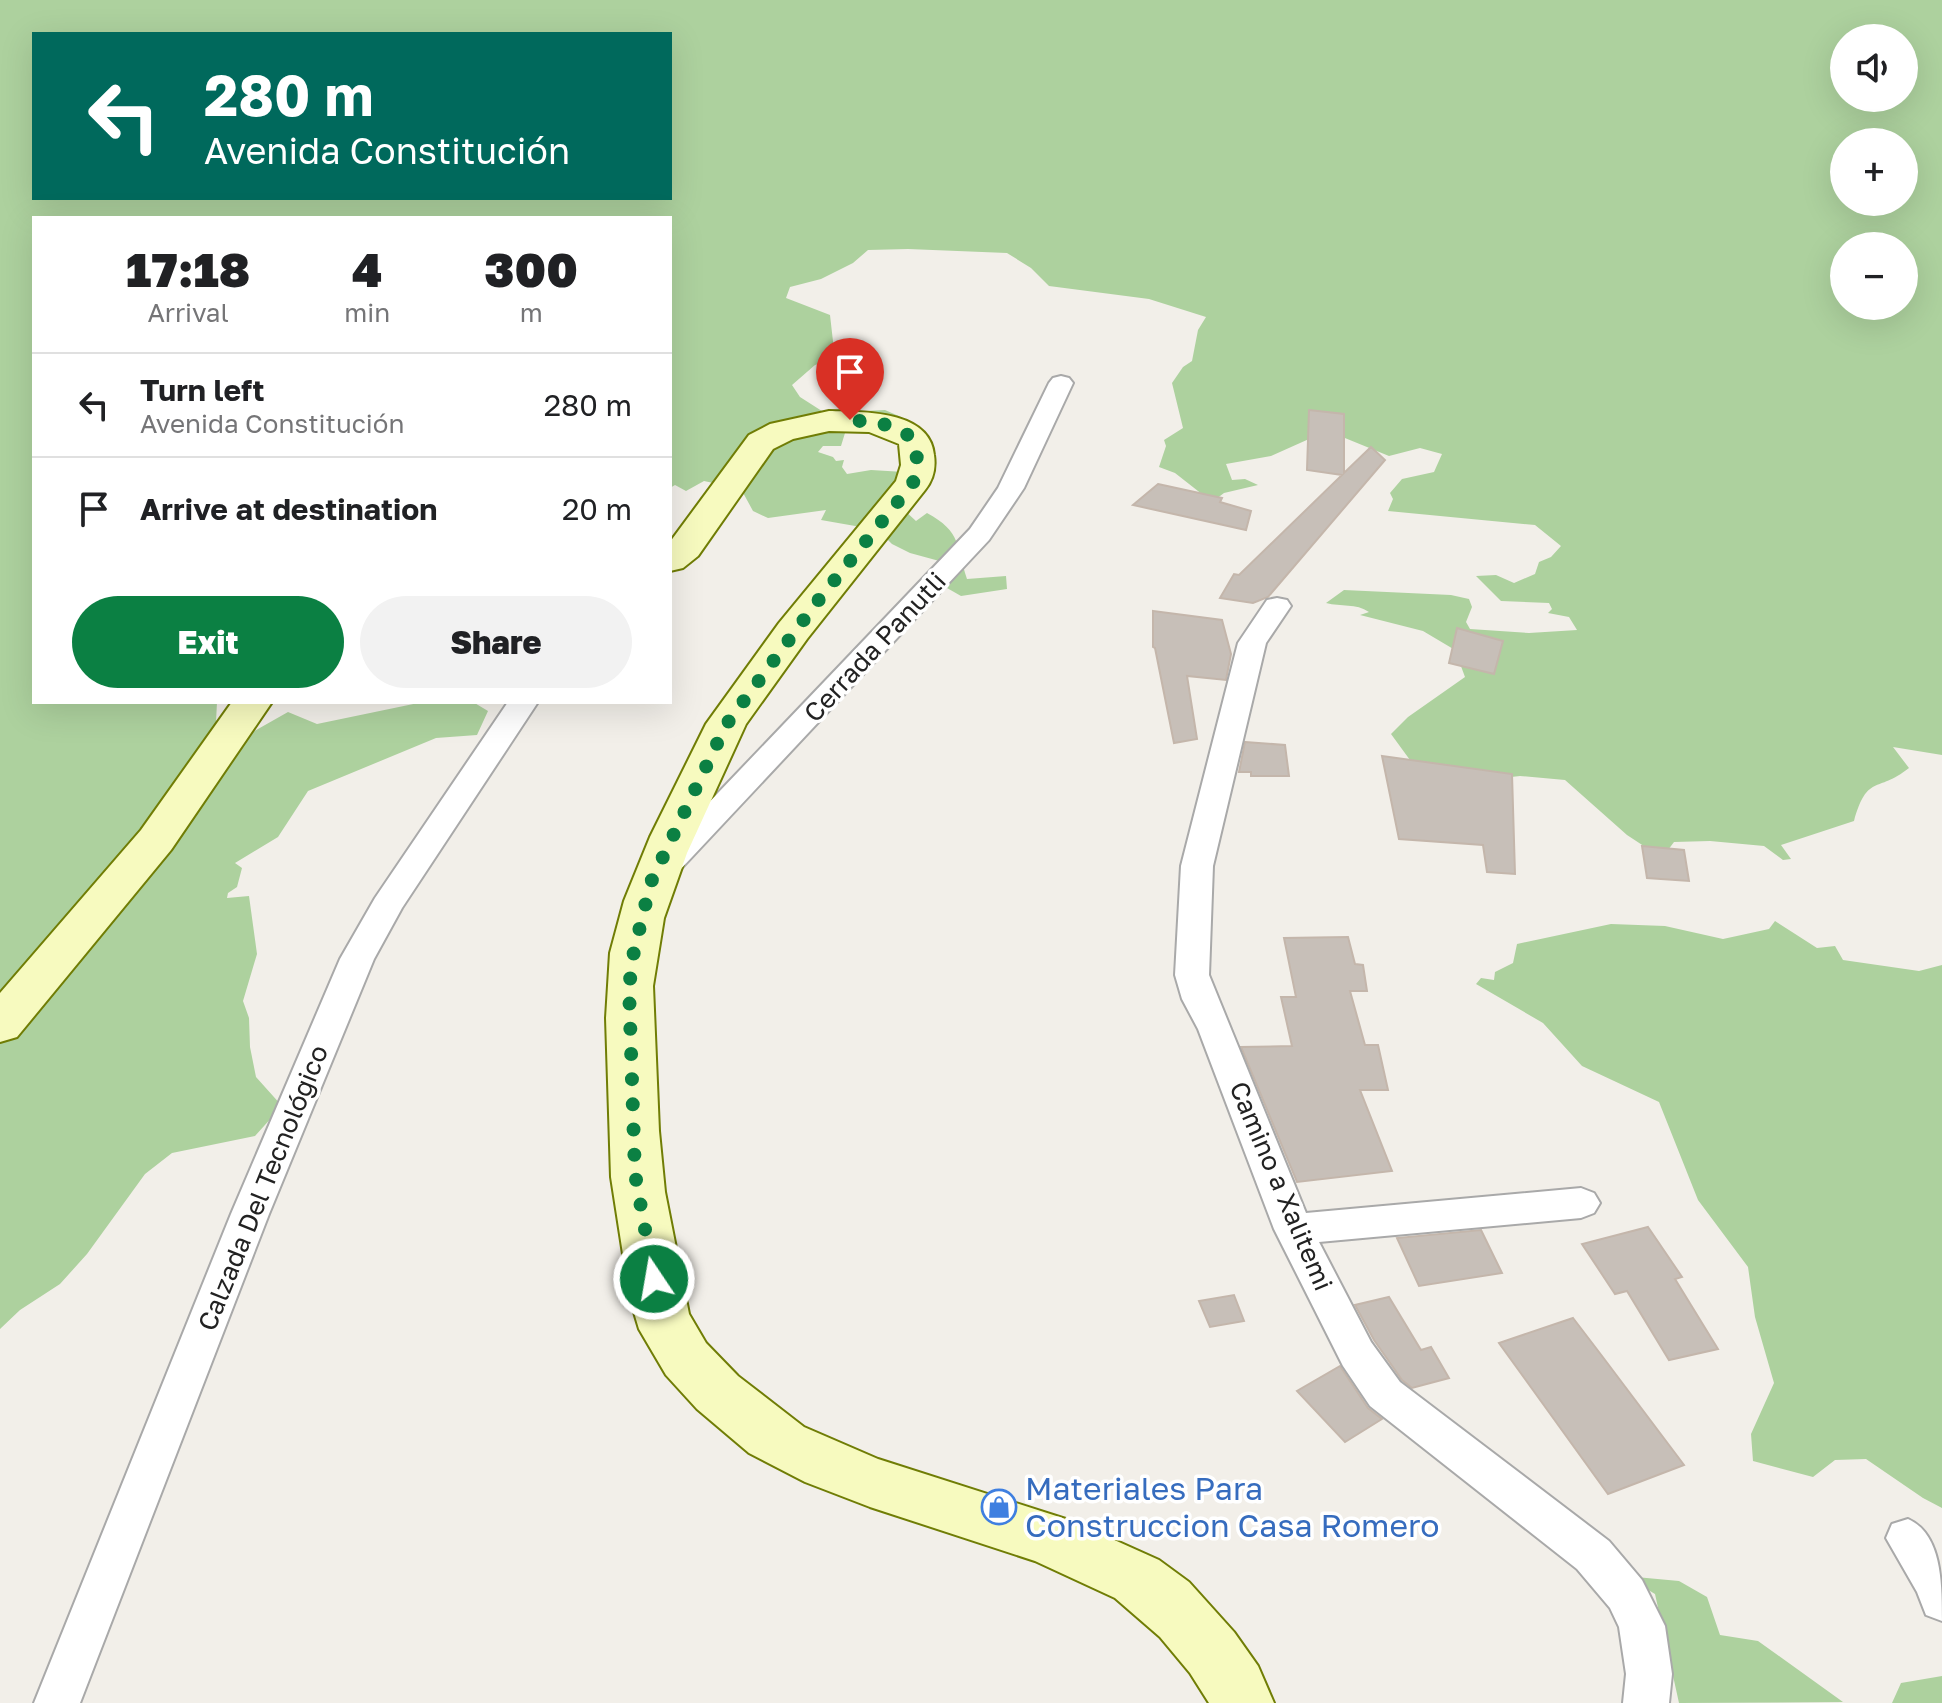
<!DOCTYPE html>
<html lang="en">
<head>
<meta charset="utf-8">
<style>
	body { margin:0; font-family:"Golos Text",sans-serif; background:#f2f2f2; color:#202124; height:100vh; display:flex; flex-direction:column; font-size:30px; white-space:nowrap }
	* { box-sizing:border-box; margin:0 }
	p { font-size:26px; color:#757577 }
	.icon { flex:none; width:44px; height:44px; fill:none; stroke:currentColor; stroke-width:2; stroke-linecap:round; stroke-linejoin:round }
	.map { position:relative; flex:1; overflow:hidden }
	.sheet { position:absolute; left:32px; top:216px; width:640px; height:488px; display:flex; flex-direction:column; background:#fff; border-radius:0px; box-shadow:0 8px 32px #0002 }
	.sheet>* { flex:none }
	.top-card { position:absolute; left:32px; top:32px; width:640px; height:168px; border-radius:0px; box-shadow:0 8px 32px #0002; background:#00695c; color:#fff; overflow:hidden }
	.controls { position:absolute; left:1830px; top:24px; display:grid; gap:16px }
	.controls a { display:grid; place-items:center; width:88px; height:88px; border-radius:50%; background:#fff; box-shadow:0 8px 32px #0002; font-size:40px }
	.pin { position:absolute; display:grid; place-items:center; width:68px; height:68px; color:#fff; margin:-82px -34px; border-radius:50% 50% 50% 0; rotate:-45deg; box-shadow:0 0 8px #0007 }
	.pin .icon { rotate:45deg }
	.me { position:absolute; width:88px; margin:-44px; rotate:348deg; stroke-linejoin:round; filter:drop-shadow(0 0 6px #0008) }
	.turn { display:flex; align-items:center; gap:28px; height:168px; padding:0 40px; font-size:36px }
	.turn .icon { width:104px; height:104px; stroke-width:2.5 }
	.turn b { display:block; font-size:56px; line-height:68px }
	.eta { display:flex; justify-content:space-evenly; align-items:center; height:136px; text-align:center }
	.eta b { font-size:48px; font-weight:800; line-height:56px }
	.primary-button { display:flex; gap:16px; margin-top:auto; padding:16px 40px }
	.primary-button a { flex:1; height:92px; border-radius:48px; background:#0b8043; color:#fff; font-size:32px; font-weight:800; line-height:92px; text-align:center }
	.primary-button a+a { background:#f2f2f2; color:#202124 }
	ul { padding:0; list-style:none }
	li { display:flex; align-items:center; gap:24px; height:104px; padding:0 40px; border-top:2px solid #e0e0e0 }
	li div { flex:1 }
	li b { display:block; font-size:30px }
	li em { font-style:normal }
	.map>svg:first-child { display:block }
	.forest { fill:#add19e; fill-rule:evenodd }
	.building { fill:#c7bfb8; stroke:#c4b6ab; stroke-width:2 }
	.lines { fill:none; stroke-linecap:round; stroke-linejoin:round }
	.minor-casing { stroke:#a9a9a9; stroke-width:4 }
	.secondary-casing { stroke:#707d05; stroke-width:4 }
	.minor { fill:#fff; fill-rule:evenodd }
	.secondary { fill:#f7fabf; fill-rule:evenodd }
	.route { stroke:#0b8043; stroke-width:14; stroke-dasharray:0 25.2 }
	.labels { text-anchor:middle; stroke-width:7; stroke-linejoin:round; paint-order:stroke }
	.street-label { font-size:26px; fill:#222; stroke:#fff }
	.near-shop-label { font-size:32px; fill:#366cbe; stroke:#fff; text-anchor:start }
</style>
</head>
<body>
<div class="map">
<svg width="1942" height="1703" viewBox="0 0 1942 1703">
	<rect width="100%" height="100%" fill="#f2efe9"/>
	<path class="forest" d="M0,0H1942V755L1893,747L1909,768C1876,794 1868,773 1854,821L1781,845L1791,859L1783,860L1764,846L1710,841L1674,842L1662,858L1627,835L1565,780L1520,776L1449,784L1418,771L1391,734L1408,717L1465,677L1455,650L1423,631L1360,615L1369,612C1356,603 1341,607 1326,603L1344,590L1451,595L1469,599L1472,607L1466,622L1470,629L1529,633L1577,630L1569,617L1548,613L1552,609L1549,603L1501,601L1476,576L1496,575L1514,583L1535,574L1539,562L1551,557L1561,546L1535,525L1388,511L1393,499L1390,493L1402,479L1434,472L1442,454L1420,448L1389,456L1340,436L1309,439L1271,456L1226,464L1232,480L1245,479L1258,485L1224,493L1212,502L1175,473L1159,467L1166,446L1164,440L1183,428L1172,383L1183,367L1192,361L1198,330L1206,317L1149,299L1049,286L1031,268L1007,253L908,249L868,250L853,263L821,279L790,287L786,298L830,315L835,359L815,365L792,385L800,397L825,413L885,410L910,421L845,433L841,446H823L818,452L833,457L836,461L844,460L842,467L847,474L871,470L904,472V510L916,521L927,513C962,532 956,546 967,579L1006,576L1007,589L961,596L947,588V574L943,562L910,553L892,544L878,530L821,520L826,510L768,518L753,511L741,489L704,481L686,491L675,485L670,488V218H34V702H217L215,743L251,733L288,712L317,724L423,702H473L488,711L477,735L436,738L308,791L278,837L235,863L242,868L237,887L228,893L227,898L249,896L257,954L243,1001L249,1018L250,1047L256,1077L282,1106L255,1136L172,1153L145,1174L87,1254L60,1284L20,1310L0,1329ZM34,34H670V198H34ZM1844,38H1904V98H1844ZM1844,142H1904V202H1844ZM1844,246H1904V306H1844Z
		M1775,921L1817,948L1835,946L1843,960L1919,971L1942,965V1508L1923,1498L1866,1459L1835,1460L1813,1477L1753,1461L1751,1434L1774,1383L1755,1317L1748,1267L1698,1200L1659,1102L1582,1066L1543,1023L1476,984L1481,978L1494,980L1495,972L1513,963L1517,944L1611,924L1665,926L1723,939L1769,929Z
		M1625,1576L1679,1581L1707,1597L1720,1635L1758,1641L1843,1702L1679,1703L1655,1594Z
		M1942,1676V1703H1892L1901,1683Z"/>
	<path class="building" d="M1309,410L1344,414V473L1371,447L1385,460L1268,597L1253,603L1220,598L1234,574L1239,575L1342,475L1307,470Z
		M1158,484L1222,498L1220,502L1251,511L1246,530L1133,505Z
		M1153,611L1222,620L1231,654L1226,680L1187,676L1197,739L1174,743L1155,648L1153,647Z
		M1457,628L1503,641L1494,674L1449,663Z
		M1245,742L1285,745L1289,776H1251V772H1239Z
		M1382,756L1512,774L1515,874L1487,872L1483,845L1399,839Z
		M1642,846L1684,850L1689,881L1647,878Z
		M1348,937L1355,964L1363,965L1367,991H1350L1365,1045H1378L1388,1090H1360L1392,1171L1297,1182L1241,1047L1292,1046L1281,997H1296L1284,938Z
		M1648,1227L1682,1277L1675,1279L1718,1349L1669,1360L1627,1291L1615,1294L1582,1244Z
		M1481,1230L1502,1273L1419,1286L1397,1238Z
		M1234,1295L1244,1321L1210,1327L1199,1301Z
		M1389,1297L1421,1350L1431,1347L1449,1378L1412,1388L1402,1380L1374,1340L1355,1305Z
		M1573,1318L1602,1356L1684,1465L1608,1494L1499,1343Z
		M1340,1366L1368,1408L1382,1419L1345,1442L1297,1391Z"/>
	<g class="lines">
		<g class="minor-casing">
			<path id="minor" d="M1061,376L1069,378L1073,383L1024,488L989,540L677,873L666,876L655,873L650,866L655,859L970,529L998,488L1049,383L1053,378Z
				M1277,598L1287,600L1291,606L1266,643L1213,866L1209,975L1306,1213L1581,1188L1594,1193L1600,1203L1594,1213L1581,1218L1319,1242L1371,1342L1400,1382L1609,1541L1642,1580L1665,1626L1672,1674L1669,1703H1623L1626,1674L1619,1627L1610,1608L1577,1569L1370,1406L1343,1366L1274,1229L1198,1029L1182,999L1175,975L1181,866L1238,643L1267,600Z
				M508,702H538L402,908L374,959L269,1214L80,1703H34L231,1214L340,959L375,898Z
				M1908,1519C1942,1534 1942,1584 1942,1621L1926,1615L1917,1592L1886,1538L1892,1524Z"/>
		</g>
		<g class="secondary-casing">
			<path id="secondary" d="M829,411C863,412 930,410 934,455C936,468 933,480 925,490L807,639L746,724L687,853L664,918L653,986L659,1131L665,1192L689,1314L706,1343L738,1376L804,1427L878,1459L1072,1521L1159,1560L1189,1582L1234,1632L1258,1666L1274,1703H1209L1190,1673L1160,1637L1115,1598L1035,1561L870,1507L805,1482L749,1453L697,1409L666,1375L639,1329L630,1299L611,1177L606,1018L610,953L624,901L650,837L706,724L779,623L896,481L901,465L899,444L869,432L829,431L793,439L773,449L698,556L683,568L670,571V542L749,435L770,424Z
				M232,702H272L171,850L17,1037L0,1042V993L141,830Z"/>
		</g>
		<use href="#minor" class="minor"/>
		<use href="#secondary" class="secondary"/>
	</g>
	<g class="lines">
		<path class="route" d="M654,1279L635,1174L629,987L634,951L651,882L726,725L817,602L913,483C928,428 896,424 850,420"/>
	</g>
	<defs>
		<g id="shop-ring" transform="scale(1.8)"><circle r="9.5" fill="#fff" stroke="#3f7fe0" stroke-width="1.5"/><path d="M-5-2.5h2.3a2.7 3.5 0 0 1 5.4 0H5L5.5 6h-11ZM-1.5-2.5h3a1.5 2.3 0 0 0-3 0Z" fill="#3f7fe0"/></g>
	</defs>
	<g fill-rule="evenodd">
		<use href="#shop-ring" x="999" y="1507"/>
	</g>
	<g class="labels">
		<g class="street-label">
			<text transform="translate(875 647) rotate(-47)" y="9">Cerrada Panutli</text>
			<text transform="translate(1281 1186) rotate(67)" y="9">Camino a Xalitemi</text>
			<text transform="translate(263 1188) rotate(-68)" y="9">Calzada Del Tecnológico</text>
		</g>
		<g class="near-shop-label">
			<text x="1025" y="1500">Materiales Para<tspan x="1025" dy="37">Construccion Casa Romero</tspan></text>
		</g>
	</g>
</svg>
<div class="controls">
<a><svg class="icon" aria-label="sound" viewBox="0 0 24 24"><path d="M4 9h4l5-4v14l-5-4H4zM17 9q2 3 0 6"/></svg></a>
<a>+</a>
<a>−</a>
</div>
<div class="pin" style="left:850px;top:420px;background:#d93025"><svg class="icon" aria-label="arrive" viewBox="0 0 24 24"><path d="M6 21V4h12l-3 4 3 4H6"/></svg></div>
<svg class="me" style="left:654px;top:1279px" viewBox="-20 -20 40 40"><circle r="17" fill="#0b8043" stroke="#fff" stroke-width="3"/><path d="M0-11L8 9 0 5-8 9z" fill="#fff"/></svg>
<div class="top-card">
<div class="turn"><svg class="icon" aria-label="left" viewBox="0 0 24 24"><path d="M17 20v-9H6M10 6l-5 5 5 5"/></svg><div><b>280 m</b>Avenida Constitución</div></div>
</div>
<section class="sheet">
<div class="eta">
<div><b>17:18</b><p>Arrival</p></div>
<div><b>4</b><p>min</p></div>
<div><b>300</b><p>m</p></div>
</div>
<ul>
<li><svg class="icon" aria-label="left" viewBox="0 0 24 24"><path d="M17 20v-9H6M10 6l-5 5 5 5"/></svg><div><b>Turn left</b><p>Avenida Constitución</p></div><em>280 m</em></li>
<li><svg class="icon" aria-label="arrive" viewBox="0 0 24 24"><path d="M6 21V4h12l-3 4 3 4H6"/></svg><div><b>Arrive at destination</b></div><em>20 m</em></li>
</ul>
<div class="primary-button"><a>Exit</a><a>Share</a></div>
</section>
</div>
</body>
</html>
